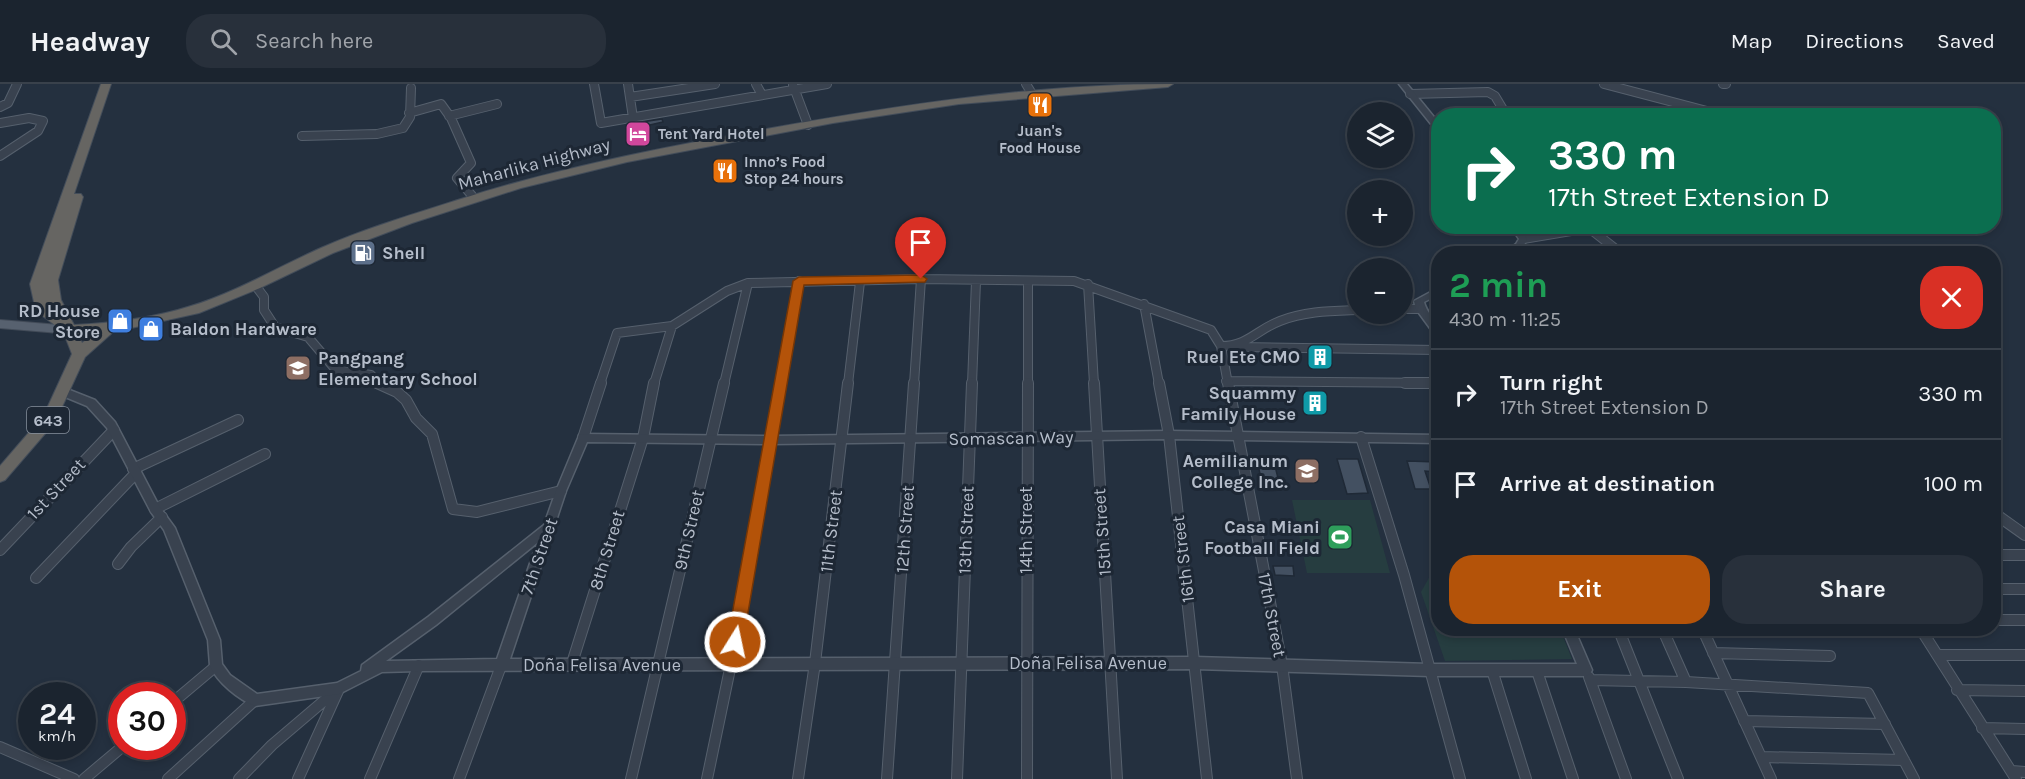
<!DOCTYPE html>
<html lang="en">
<head>
<meta charset="utf-8">
<style>
	body { margin:0; font-family:Karla,sans-serif; background:#28303b; color:#f1f3f6; height:100vh; display:flex; flex-direction:column; font-size:22px; white-space:nowrap }
	* { box-sizing:border-box; margin:0 }
	p { font-size:20px; color:#a0a4aa }
	.icon { flex:none; width:33px; height:33px; fill:none; stroke:currentColor; stroke-width:2; stroke-linecap:round; stroke-linejoin:round }
	.map { position:relative; flex:1; overflow:hidden }
	.drawer { position:absolute; left:1431px; top:162px; width:570px; height:390px; display:flex; flex-direction:column; background:#1b242f; border-radius:24px; box-shadow:0 3px 9px #0003,0 0 0 2px #39414b }
	.drawer>* { flex:none }
	.hud { position:absolute; left:1431px; top:24px; width:570px; height:126px; border-radius:24px; box-shadow:0 3px 9px #0003,0 0 0 2px #39414b; background:#0b6e4f; color:#fff; overflow:hidden }
	.fabs { position:absolute; left:1347px; top:18px; display:grid; gap:12px }
	.fabs a { display:grid; place-items:center; width:66px; height:66px; border-radius:50%; background:#1b242f; box-shadow:0 3px 9px #0003,0 0 0 2px #39414b; font-size:30px }
	.speed { position:absolute; left:18px; top:598px; display:flex; gap:12px; font-size:30px; font-weight:700; text-align:center }
	.speed>* { display:grid; place-content:center; width:78px; height:78px; border-radius:50%; background:#1b242f; box-shadow:0 3px 9px #0003,0 0 0 2px #39414b; line-height:1 }
	.speed small { font-size:15px; font-weight:400 }
	.speed .limit { border:9px solid #d22; background:#fff; color:#111 }
	.pin { position:absolute; display:grid; place-items:center; width:51px; height:51px; color:#fff; margin:-62px -26px; border-radius:50% 50% 50% 0; rotate:-45deg; box-shadow:0 0 6px #0007 }
	.pin .icon { rotate:45deg }
	.me { position:absolute; width:66px; margin:-33px; rotate:10deg; stroke-linejoin:round; filter:drop-shadow(0 0 4px #0008) }
	.turn { display:flex; align-items:center; gap:21px; height:126px; padding:0 18px; font-size:27px }
	.turn .icon { width:78px; height:78px; stroke-width:2.5 }
	.turn b { display:block; font-size:42px; line-height:51px }
	.round { display:grid; place-items:center; flex:none; width:63px; height:63px; border-radius:24px; background:#28303b }
	.summary { display:flex; align-items:center; justify-content:space-between; height:102px; padding:0 18px }
	h1 { font-size:36px; font-weight:700; line-height:45px; color:#1e9e55 }
	.button { display:flex; gap:12px; margin-top:auto; padding:12px 18px }
	.button a { flex:1; height:69px; border-radius:24px; background:#b45309; color:#fff; font-size:24px; font-weight:700; line-height:69px; text-align:center }
	.button a+a { background:#28303b; color:#f1f3f6 }
	ul { padding:0; list-style:none }
	li { display:flex; align-items:center; gap:18px; height:90px; padding:0 18px; border-top:2px solid #39414b }
	li div { flex:1 }
	li b { display:block; font-size:22px }
	li em { font-style:normal }
	header { display:flex; align-items:center; gap:36px; box-sizing:border-box; height:84px; padding:0 30px; background:#1b242f; border-bottom:2px solid #39414b }
	header strong { font-size:28px }
	nav { display:flex; gap:33px; margin-inline-start:auto; font-size:21px }
	.search { width:420px; height:54px; background:#28303b; display:flex; align-items:center; gap:15px; box-sizing:border-box; padding:0 21px; border-radius:24px; color:#a0a4aa; font-size:22px }
	.map>svg:first-child { display:block }
	.green { fill:#263d40 }
	.building { fill:#435061; stroke:#1f2936; stroke-width:1.5 }
	.lines { fill:none; stroke-linecap:round; stroke-linejoin:round }
	.minor-far1-casing { stroke:#56606d; stroke-width:10 }
	.minor-casing { stroke:#56606d; stroke-width:12 }
	.tertiary-casing { stroke:#56606d; stroke-width:3 }
	.primary-casing { stroke:#424b58; stroke-width:2 }
	.trunk-casing { stroke:#434d5a; stroke-width:2 }
	.minor-far1 { stroke:#39424f; stroke-width:8 }
	.minor { stroke:#39424f; stroke-width:10 }
	.tertiary { fill:#39424f; fill-rule:evenodd }
	.primary { fill:#57616f; fill-rule:evenodd }
	.trunk { fill:#666562; fill-rule:evenodd }
	.route { fill:#b45309; stroke:#753606; stroke-width:1.5 }
	.labels { text-anchor:middle; stroke-width:6; stroke-linejoin:round; paint-order:stroke }
	.far-poi-label { font-size:15px; font-weight:bold; fill:#b5bdca; stroke:#1d2734; text-anchor:start }
	.shield { fill:#1d2734; stroke:#87909d; stroke-width:1.5 }
	.shield-label { font-size:16px; font-weight:bold; fill:#b5bdca }
	.street-label { font-size:18px; fill:#b5bdca; stroke:#1d2734 }
	.poi-label { font-size:18px; font-weight:bold; fill:#b5bdca; stroke:#1d2734; text-anchor:end }
</style>
</head>
<body>
<header>
<strong>Headway</strong>
<div class="search"><svg class="icon" aria-label="search" viewBox="0 0 24 24"><circle cx="10" cy="10" r="6"/><path d="M15 15l6 6"/></svg>Search here</div>
<nav><a>Map</a><a>Directions</a><a>Saved</a></nav>
</header>
<div class="map">
<svg width="2025" height="695" viewBox="0 0 2025 695">
	<rect width="100%" height="100%" fill="#24303f"/>
	<path class="green" d="M1292,416H1370L1390,489H1307Z
		M1438,491V544L1560,545L1572,575L1445,577L1421,508L1430,492Z"/>
	<path class="building" d="M662,35L663,38L645,42L647,59L631,61L628,40Z
		M1337,375H1358L1368,409L1347,410Z
		M1257,377H1267L1269,382H1275L1281,406L1264,407Z
		M1407,377L1438,378V388L1425,387L1431,405H1415Z
		M1273,482H1293L1294,492L1275,491Z"/>
	<g class="lines">
		<g class="minor-far1-casing">
			<path id="minor-far1" d="M594,0L601,39L827,0
				M628,0L633,34
				M756,0L762,11
				M1026,0L1034,13
				M1604,0L1726,32
				M1723,0H1726
				M793,1L808,41
				M1410,10L1488,8L1495,12L1507,32
				M630,13L715,0
				M0,23L8,19L17,0
				M409,29L441,20L451,34L471,79L457,94L474,114
				M449,32L497,20
				M0,39L29,34L43,37L38,47L0,72
				M302,52L377,50L403,44L410,33L411,4
				M1523,155L1589,144L1622,170
				M1088,200L1094,300
				M255,201L264,213V226L275,243L308,253L336,286L371,291L379,300
				M1144,220L1159,300
				M1402,225H1421
				M1221,262C1248,262 1256,246 1280,237C1305,227 1332,227 1358,226
				M1240,263L1438,266
				M1226,297L1438,299
				M600,300L617,249L672,242L727,207L748,199L921,195L1074,197L1211,246L1221,262L1228,300
				M654,300L672,242
				M724,300L748,199
				M781,300L799,197
				M848,300L860,198
				M914,300L921,195
				M972,300L976,197
				M1028,300V197"/>
		</g>
		<g class="minor-casing">
			<path id="minor" d="M377,299L397,308L406,316L416,334L432,350L453,425L477,428L561,407
				M1094,299L1117,695
				M1159,299L1169,351L1207,695
				M1228,299L1282,581L1297,695
				M1405,299H1438
				M1361,353L1404,491L1460,695
				M583,354L601,299
				M133,385L238,336
				M155,425L265,370
				M1994,429L2025,451
				M0,466L114,346
				M1994,471H2025
				M118,480L131,463L162,433
				M36,494L136,389
				M1994,505H2025
				M1994,536H2025
				M1618,544L1678,695
				M1662,544L1686,598
				M1702,544L1771,695
				M1920,544L2016,695
				M1713,569L1830,572
				M1937,571H2025
				M572,579L643,354L654,299
				M1492,586L1526,695
				M1537,587L1573,695
				M1589,593L1626,695
				M1590,596L1686,598L1868,609L1914,695
				M1957,606L2025,607
				M172,619L216,582
				M1744,637L1885,640
				M1982,644L2025,645
				M0,663L74,695
				M1761,673L1904,676
				M2012,687L2025,688
				M84,695L122,663
				M168,695L255,616
				M239,695L272,661L339,604
				M298,695L338,607
				M370,695L419,581
				M459,695L501,582
				M631,695L724,299
				M707,695L731,580L781,299
				M798,695L815,579L848,299
				M887,695L914,299
				M957,695L972,299
				M1027,695L1028,299"/>
		</g>
		<g class="tertiary-casing">
			<path id="tertiary" d="M1399,0H1407L1438,38V45H1435Z
				M1510,142H1519L1527,155C1522,167 1515,170 1502,170L1516,160L1519,155Z
				M1438,204V211L1424,218C1428,233 1440,237 1438,252L1435,251L1416,225L1414,217Z
				M62,303L95,316L115,338L159,422L175,444L220,556L222,580L230,591L257,610L337,599L361,587L362,581L428,533L544,441L556,407L578,354L579,351L583,350L770,352L1169,347L1438,351V359L1169,355L770,360L587,358L566,407L510,575L1195,573L1430,580H1577L1562,544H1574L1592,586L1590,590L1586,592H1430L1195,585L419,587L382,588L339,610L255,622C238,615 218,599 210,582L208,556L164,446L151,428L107,344L87,322L58,310L57,307ZM537,459L497,575L386,577L436,541Z"/>
		</g>
		<g class="primary-casing">
			<path id="primary" d="M0,236L71,242L77,246L71,250L0,244Z"/>
		</g>
		<g class="trunk-casing">
			<path id="trunk" d="M101,0H111L74,110H81L83,113L58,196L61,216L74,241C113,239 154,234 191,222C237,208 278,183 321,164C366,144 414,130 461,115C558,84 656,65 755,47C893,22 1033,0 1173,0L1168,3L959,20L833,39L627,78L521,104L412,139L333,169L260,204L199,229L113,248L85,273L55,338L5,396L0,398V382L44,331L72,270L63,247L36,227L30,200ZM78,250H94L82,259Z"/>
		</g>
		<use href="#minor-far1" class="minor-far1"/>
		<use href="#minor" class="minor"/>
		<use href="#tertiary" class="tertiary"/>
		<use href="#primary" class="primary"/>
		<use href="#trunk" class="trunk"/>
	</g>
	<path class="route" d="M921,191L927,195L925,198L804,201L743,558L740,563H729L727,558L793,197L799,193Z"/>
	<defs>
		<g id="restaurant-square" transform="scale(1.35)"><rect x="-9" y="-9" width="18" height="18" rx="4" fill="#e8710a" stroke="#1d2734"/><path d="M-5-6h1v4h1v-4h1v4h1v-4h1v5L-1.5 .5V6h-2V.5L-5-1ZM5-6V6H3V1.5H1.5Q1.5-4 5-6Z" fill="#fff"/></g>
		<g id="hotel-square" transform="scale(1.35)"><rect x="-9" y="-9" width="18" height="18" rx="4" fill="#d1479c" stroke="#1d2734"/><path d="M-6-4.5h1.5V1H6V5H4.5V3h-9V5H-6ZM-4 0a1.8 1.8 0 1 1 3.6 0ZM.5 0V-2.5h3Q6-2.5 6 0Z" fill="#fff"/></g>
		<g id="fuel-square" transform="scale(1.35)"><rect x="-9" y="-9" width="18" height="18" rx="4" fill="#5c6f8a" stroke="#1d2734"/><path d="M-5.5-6h7V0h2V4h1.3V-2.5L3-4.5l.8-.8L6-3V5H2.5V1h-1V6h-7ZM-4.2-4.7v3.2H.2V-4.7Z" fill="#fff"/></g>
		<g id="shop-square" transform="scale(1.35)"><rect x="-9" y="-9" width="18" height="18" rx="4" fill="#3f7fe0" stroke="#1d2734"/><path d="M-5-2.5h2.3a2.7 3.5 0 0 1 5.4 0H5L5.5 6h-11ZM-1.5-2.5h3a1.5 2.3 0 0 0-3 0Z" fill="#fff"/></g>
		<g id="building-square" transform="scale(1.35)"><rect x="-9" y="-9" width="18" height="18" rx="4" fill="#0f9aa8" stroke="#1d2734"/><path d="M-4-6H4V6H1V3H-1V6H-4ZM-2.5-4.3h1.7v1.8h-1.7ZM.8-4.3h1.7v1.8H.8ZM-2.5-1h1.7V.8h-1.7ZM.8-1h1.7V.8H.8Z" fill="#fff"/></g>
		<g id="school-square" transform="scale(1.35)"><rect x="-9" y="-9" width="18" height="18" rx="4" fill="#8d6e63" stroke="#1d2734"/><path d="M0-5L7-2L0 1L-7-2ZM-4 1L0 2.5L4 1V4Q0 6-4 4Z" fill="#fff"/></g>
		<g id="stadium-square" transform="scale(1.35)"><rect x="-9" y="-9" width="18" height="18" rx="4" fill="#2e9e5b" stroke="#1d2734"/><path d="M0-5a6.5 5 0 1 0 0 10a6.5 5 0 1 0 0-10ZM-3.5-1.8h7v3.6h-7Z" fill="#fff"/></g>
	</defs>
	<g fill-rule="evenodd">
		<use href="#restaurant-square" x="1040" y="21"/>
		<use href="#hotel-square" x="638" y="50"/>
		<use href="#restaurant-square" x="725" y="87"/>
		<use href="#fuel-square" x="363" y="169"/>
		<use href="#shop-square" x="120" y="237"/>
		<use href="#shop-square" x="151" y="245"/>
		<use href="#building-square" x="1320" y="273"/>
		<use href="#school-square" x="298" y="284"/>
		<use href="#building-square" x="1315" y="319"/>
		<use href="#school-square" x="1307" y="387"/>
		<use href="#stadium-square" x="1340" y="453"/>
	</g>
	<g class="labels">
		<g class="far-poi-label">
			<text x="1040" y="52" text-anchor="middle">Juan's<tspan x="1040" dy="17">Food House</tspan></text>
			<text x="658" y="55">Tent Yard Hotel</text>
			<text x="744" y="83">Inno’s Food<tspan x="744" dy="17">Stop 24 hours</tspan></text>
		</g>
		<rect class="shield" x="27" y="323" width="42" height="26" rx="4.5"/>
		<g class="shield-label">
			<text x="48" y="342">643</text>
		</g>
		<g class="street-label">
			<text transform="translate(534 80) rotate(-15)" y="6">Maharlika Highway</text>
			<text transform="translate(1011 354) rotate(-1)" y="6">Somascan Way</text>
			<text transform="translate(56 405) rotate(-47)" y="6">1st Street</text>
			<text transform="translate(905 445) rotate(-86)" y="6">12th Street</text>
			<text transform="translate(689 446) rotate(-77)" y="6">9th Street</text>
			<text transform="translate(966 446) rotate(-88)" y="6">13th Street</text>
			<text transform="translate(1026 446) rotate(-90)" y="6">14th Street</text>
			<text transform="translate(831 447) rotate(-83)" y="6">11th Street</text>
			<text transform="translate(1102 448) rotate(-94)" y="6">15th Street</text>
			<text transform="translate(607 466) rotate(-73)" y="6">8th Street</text>
			<text transform="translate(539 472) rotate(-71)" y="6">7th Street</text>
			<text transform="translate(1183 475) rotate(-97)" y="6">16th Street</text>
			<text transform="translate(1272 531) rotate(79)" y="6">17th Street</text>
			<text x="1088" y="585">Doña Felisa Avenue</text>
			<text x="602" y="587">Doña Felisa Avenue</text>
		</g>
		<g class="poi-label">
			<text x="382" y="175" text-anchor="start">Shell</text>
			<text x="100" y="233">RD House<tspan x="100" dy="21">Store</tspan></text>
			<text x="170" y="251" text-anchor="start">Baldon Hardware</text>
			<text x="1300" y="279">Ruel Ete CMO</text>
			<text x="318" y="280" text-anchor="start">Pangpang<tspan x="318" dy="21">Elementary School</tspan></text>
			<text x="1296" y="315">Squammy<tspan x="1296" dy="21">Family House</tspan></text>
			<text x="1288" y="383">Aemilianum<tspan x="1288" dy="21">College Inc.</tspan></text>
			<text x="1320" y="449">Casa Miani<tspan x="1320" dy="21">Football Field</tspan></text>
		</g>
	</g>
</svg>
<div class="fabs">
<a><svg class="icon" aria-label="layers" viewBox="0 0 24 24"><path d="M12 4l9 5-9 5-9-5zM3 14l9 5 9-5"/></svg></a>
<a>+</a>
<a>−</a>
</div>
<div class="speed"><div>24<small>km/h</small></div><div class="limit">30</div></div>
<div class="pin" style="left:921px;top:195px;background:#d93025"><svg class="icon" aria-label="arrive" viewBox="0 0 24 24"><path d="M6 21V4h12l-3 4 3 4H6"/></svg></div>
<svg class="me" style="left:735px;top:558px" viewBox="-20 -20 40 40"><circle r="17" fill="#b45309" stroke="#fff" stroke-width="3"/><path d="M0-11L8 9 0 5-8 9z" fill="#fff"/></svg>
<div class="hud">
<div class="turn"><svg class="icon" aria-label="right" viewBox="0 0 24 24"><path d="M7 20v-9h11M14 6l5 5-5 5"/></svg><div><b>330 m</b>17th Street Extension D</div></div>
</div>
<section class="drawer">
<div class="summary"><div><h1>2 min</h1><p>430 m · 11:25</p></div><a class="round" style="background:#d93025;color:#fff"><svg class="icon" aria-label="close" viewBox="0 0 24 24"><path d="M6 6l12 12M18 6L6 18"/></svg></a></div>
<ul>
<li><svg class="icon" aria-label="right" viewBox="0 0 24 24"><path d="M7 20v-9h11M14 6l5 5-5 5"/></svg><div><b>Turn right</b><p>17th Street Extension D</p></div><em>330 m</em></li>
<li><svg class="icon" aria-label="arrive" viewBox="0 0 24 24"><path d="M6 21V4h12l-3 4 3 4H6"/></svg><div><b>Arrive at destination</b></div><em>100 m</em></li>
</ul>
<div class="button"><a>Exit</a><a>Share</a></div>
</section>
</div>
</body>
</html>
